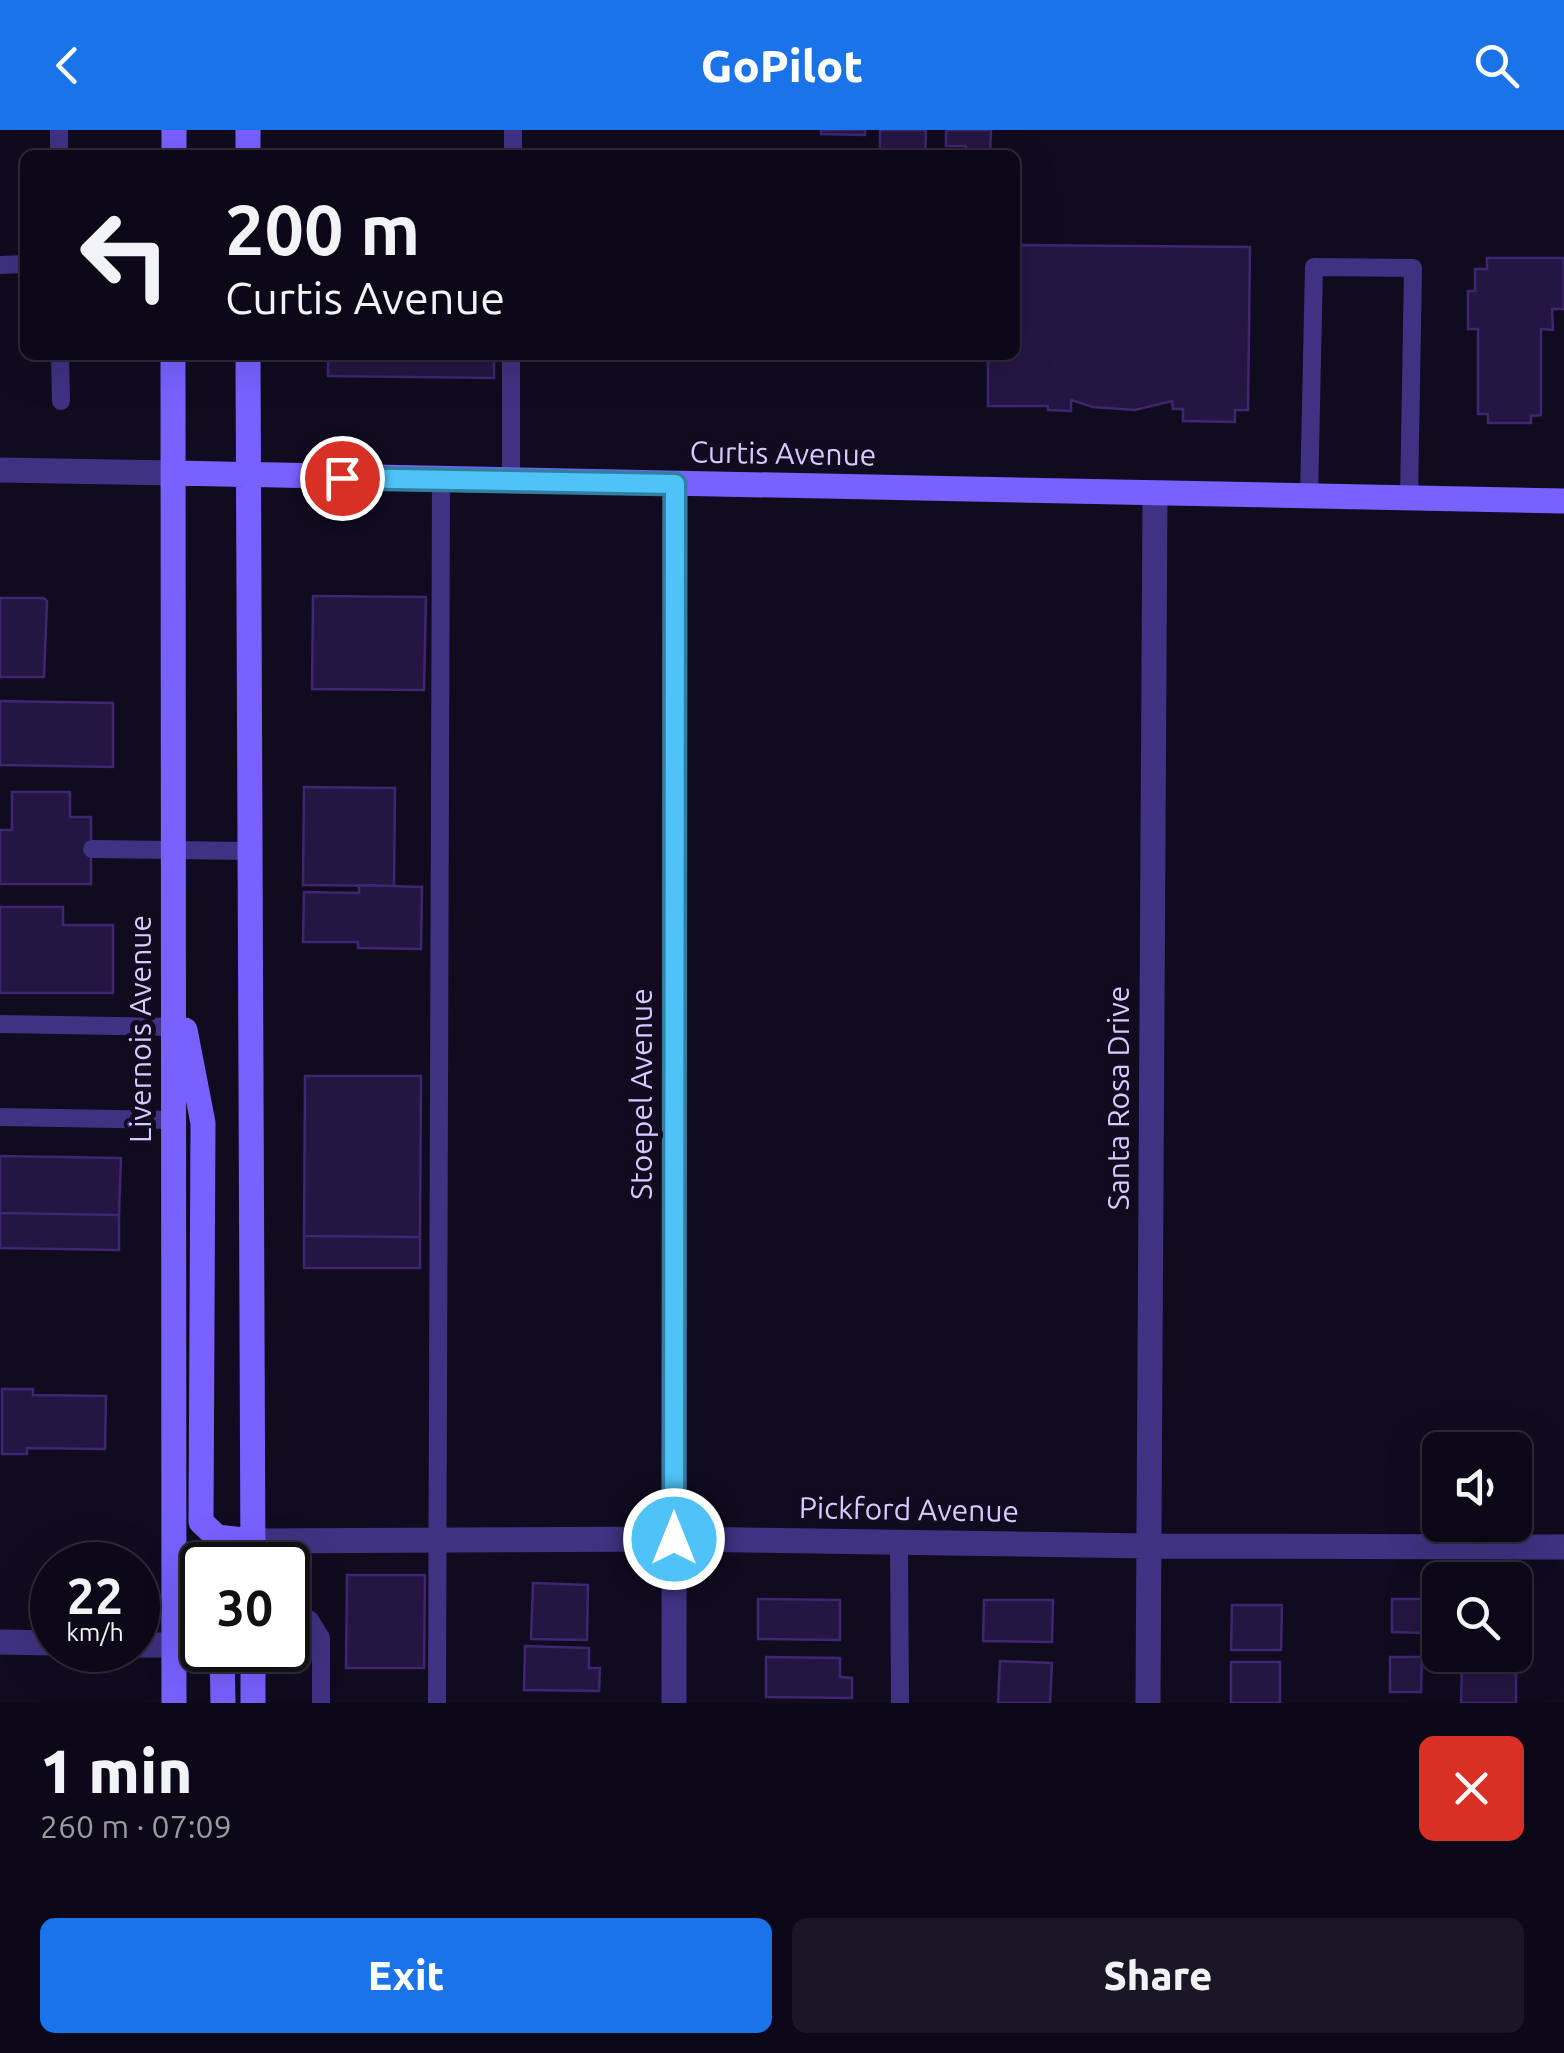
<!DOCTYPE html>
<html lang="en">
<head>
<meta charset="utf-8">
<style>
	body { margin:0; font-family:Ubuntu,sans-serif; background:#1b1625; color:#f1f3f6; height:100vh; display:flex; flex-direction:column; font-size:38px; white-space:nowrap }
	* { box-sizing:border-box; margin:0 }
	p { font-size:32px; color:#9a9aa2 }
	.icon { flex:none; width:55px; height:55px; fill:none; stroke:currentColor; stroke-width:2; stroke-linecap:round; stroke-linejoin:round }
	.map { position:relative; height:1573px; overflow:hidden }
	.drawer { display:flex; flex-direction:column; background:#0d0818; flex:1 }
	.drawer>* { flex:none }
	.hud { position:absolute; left:20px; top:20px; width:1000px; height:210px; border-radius:15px; box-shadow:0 10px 40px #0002,0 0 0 2px #2d2937; background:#0d0818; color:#f1f3f6; overflow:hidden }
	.fabs { position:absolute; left:1422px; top:1302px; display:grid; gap:20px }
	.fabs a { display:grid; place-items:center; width:110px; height:110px; border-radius:15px; background:#0d0818; box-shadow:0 10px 40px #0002,0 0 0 2px #2d2937; font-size:50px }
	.speed { position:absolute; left:30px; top:1412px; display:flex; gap:20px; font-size:50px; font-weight:700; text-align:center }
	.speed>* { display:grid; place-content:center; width:130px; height:130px; border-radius:50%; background:#0d0818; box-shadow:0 10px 40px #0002,0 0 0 2px #2d2937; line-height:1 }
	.speed small { font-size:25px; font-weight:400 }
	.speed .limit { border:5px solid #111; border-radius:15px; background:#fff; color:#111 }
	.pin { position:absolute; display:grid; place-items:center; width:85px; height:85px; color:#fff; margin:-42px; border:5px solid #fff; border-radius:50%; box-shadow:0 2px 10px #0007 }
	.me { position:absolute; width:110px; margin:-55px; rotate:0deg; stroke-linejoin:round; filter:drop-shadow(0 0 8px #0008) }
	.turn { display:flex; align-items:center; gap:35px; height:210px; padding:0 40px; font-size:45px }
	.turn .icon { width:130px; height:130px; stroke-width:2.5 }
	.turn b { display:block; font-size:70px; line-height:85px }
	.round { display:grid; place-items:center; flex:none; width:105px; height:105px; border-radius:15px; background:#1b1625 }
	.summary { display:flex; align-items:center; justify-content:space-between; height:170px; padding:0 40px }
	h1 { font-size:60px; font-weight:800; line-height:75px }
	.cta { display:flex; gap:20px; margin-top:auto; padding:20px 40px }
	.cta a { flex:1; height:115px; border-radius:15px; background:#1a73e8; color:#fff; font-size:40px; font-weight:800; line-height:115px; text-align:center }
	.cta a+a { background:#1b1625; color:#f1f3f6 }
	header { display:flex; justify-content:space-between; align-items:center; height:130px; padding:0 40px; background:#1a73e8; color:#fff; font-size:45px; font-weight:800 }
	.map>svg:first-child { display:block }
	.building { fill:#241642; stroke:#3e2670; stroke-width:2.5 }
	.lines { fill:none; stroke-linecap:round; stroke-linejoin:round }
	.lane { stroke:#3f3282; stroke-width:18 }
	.street { stroke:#3f3282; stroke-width:25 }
	.secondary { stroke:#7861ff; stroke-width:25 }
	.route-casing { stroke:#337fa1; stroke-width:25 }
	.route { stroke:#4fc3f7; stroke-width:18 }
	.labels { text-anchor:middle; stroke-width:10; stroke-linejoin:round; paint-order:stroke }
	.street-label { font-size:30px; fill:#d6caff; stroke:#110b20 }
</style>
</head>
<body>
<header><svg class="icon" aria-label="back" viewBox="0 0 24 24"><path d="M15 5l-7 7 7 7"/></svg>GoPilot<svg class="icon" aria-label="search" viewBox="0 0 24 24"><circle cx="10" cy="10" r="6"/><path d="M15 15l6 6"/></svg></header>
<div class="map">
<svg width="1564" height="1573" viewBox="0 0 1564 1573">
	<rect width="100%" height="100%" fill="#110b20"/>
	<path class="building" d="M821,0H865V5L821,4Z
		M880,0H926L925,25H880Z
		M946,0H991L990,25H966V16H946Z
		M1015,115L1250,117L1248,280H1235V292L1183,291V279H1173L1172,271L1135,280L1093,277L1071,270V281L1048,280V276H988V225H1015Z
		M1487,128H1564V179H1552L1553,200L1541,199V285L1531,286V293H1488V284H1478V199H1468V161H1475V139H1487Z
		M328,225H494V248L328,246Z
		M313,466L426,467L424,560L312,559Z
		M0,468H44L47,471L44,547H0Z
		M0,571L113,573V637L0,635Z
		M304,657L395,658L394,756L303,755Z
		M12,662H70V687H91V754H0V700H12Z
		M359,755L422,757L421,819L358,818V812H303L304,762L359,763Z
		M0,777H63V795H113V863H0Z
		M305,946H421L420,1107L304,1106Z
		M0,1026L121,1028L119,1085L0,1083Z
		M0,1083L119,1085V1120L0,1118Z
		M304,1106L420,1107V1138H304Z
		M2,1259H33V1265L106,1266L105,1319L27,1318V1324H2Z
		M347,1445H425L424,1538H346Z
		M533,1453L588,1455L587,1510L531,1509Z
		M758,1469L840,1470V1510L758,1509Z
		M1392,1469H1425V1503L1392,1502Z
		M984,1470H1053L1052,1512L983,1511Z
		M1232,1475H1282L1281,1520H1231Z
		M525,1516L589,1518V1538H600L599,1561L524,1560Z
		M766,1527L840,1528V1547L852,1548V1568L766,1567Z
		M1390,1527H1422L1421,1562H1390Z
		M1000,1531L1052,1533L1050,1573H998Z
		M1231,1532H1280V1573H1231Z
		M1462,1536L1516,1537V1573H1461Z"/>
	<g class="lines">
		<path class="lane" d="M59,0V25
			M513,25V0
			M0,135L25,134
			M60,225L61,271
			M511,352V225
			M1309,367L1314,137L1413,138L1409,369
			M92,719L249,721
			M0,894L174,897
			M0,987L174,990
			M899,1413L900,1573
			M288,1490H310L321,1508V1573
			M437,1573L441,350"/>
		<path class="street" d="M0,340L174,343
			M252,1411L674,1409L1149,1416L1564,1417
			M0,1512L52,1513
			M138,1515H174
			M674,1573L675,355
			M1148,1573L1155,364"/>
		<path class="secondary" d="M248,0V25
			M174,25V0
			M173,225L174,1573
			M248,225L253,1435
			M174,343L1564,371
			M185,900L203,993L201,1392L217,1407L252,1411
			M174,1495L202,1496
			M222,1520L223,1573
			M253,1573V1520"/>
	</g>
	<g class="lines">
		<g class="route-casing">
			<path id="route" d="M342,348L675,354L674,1409"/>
		</g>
		<use href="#route" class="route"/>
	</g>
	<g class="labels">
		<g class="street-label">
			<text transform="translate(783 324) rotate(1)" y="10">Curtis Avenue</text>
			<text transform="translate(141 899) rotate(-90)" y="10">Livernois Avenue</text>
			<text transform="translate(642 964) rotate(-90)" y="10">Stoepel Avenue</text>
			<text transform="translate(1119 968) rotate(-90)" y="10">Santa Rosa Drive</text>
			<text transform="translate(909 1380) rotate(1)" y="10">Pickford Avenue</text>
		</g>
	</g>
</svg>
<div class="fabs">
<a><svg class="icon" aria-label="sound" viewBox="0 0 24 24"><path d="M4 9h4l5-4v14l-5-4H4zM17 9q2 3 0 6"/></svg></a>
<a><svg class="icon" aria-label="search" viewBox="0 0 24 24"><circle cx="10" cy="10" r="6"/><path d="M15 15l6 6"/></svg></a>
</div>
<div class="speed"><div>22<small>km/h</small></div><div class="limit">30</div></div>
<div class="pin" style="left:342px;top:348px;background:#d93025"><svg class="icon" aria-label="arrive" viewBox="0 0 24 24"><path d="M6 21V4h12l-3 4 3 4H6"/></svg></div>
<svg class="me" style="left:674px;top:1409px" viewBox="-20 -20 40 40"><circle r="17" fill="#4fc3f7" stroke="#fff" stroke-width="3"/><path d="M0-11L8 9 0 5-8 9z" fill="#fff"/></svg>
<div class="hud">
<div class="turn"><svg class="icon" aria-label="left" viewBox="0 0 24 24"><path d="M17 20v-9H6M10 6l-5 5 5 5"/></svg><div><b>200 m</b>Curtis Avenue</div></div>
</div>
</div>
<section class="drawer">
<div class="summary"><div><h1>1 min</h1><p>260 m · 07:09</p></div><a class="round" style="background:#d93025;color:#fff"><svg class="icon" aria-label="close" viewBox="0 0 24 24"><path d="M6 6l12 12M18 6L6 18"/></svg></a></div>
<div class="cta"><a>Exit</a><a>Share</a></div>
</section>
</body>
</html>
